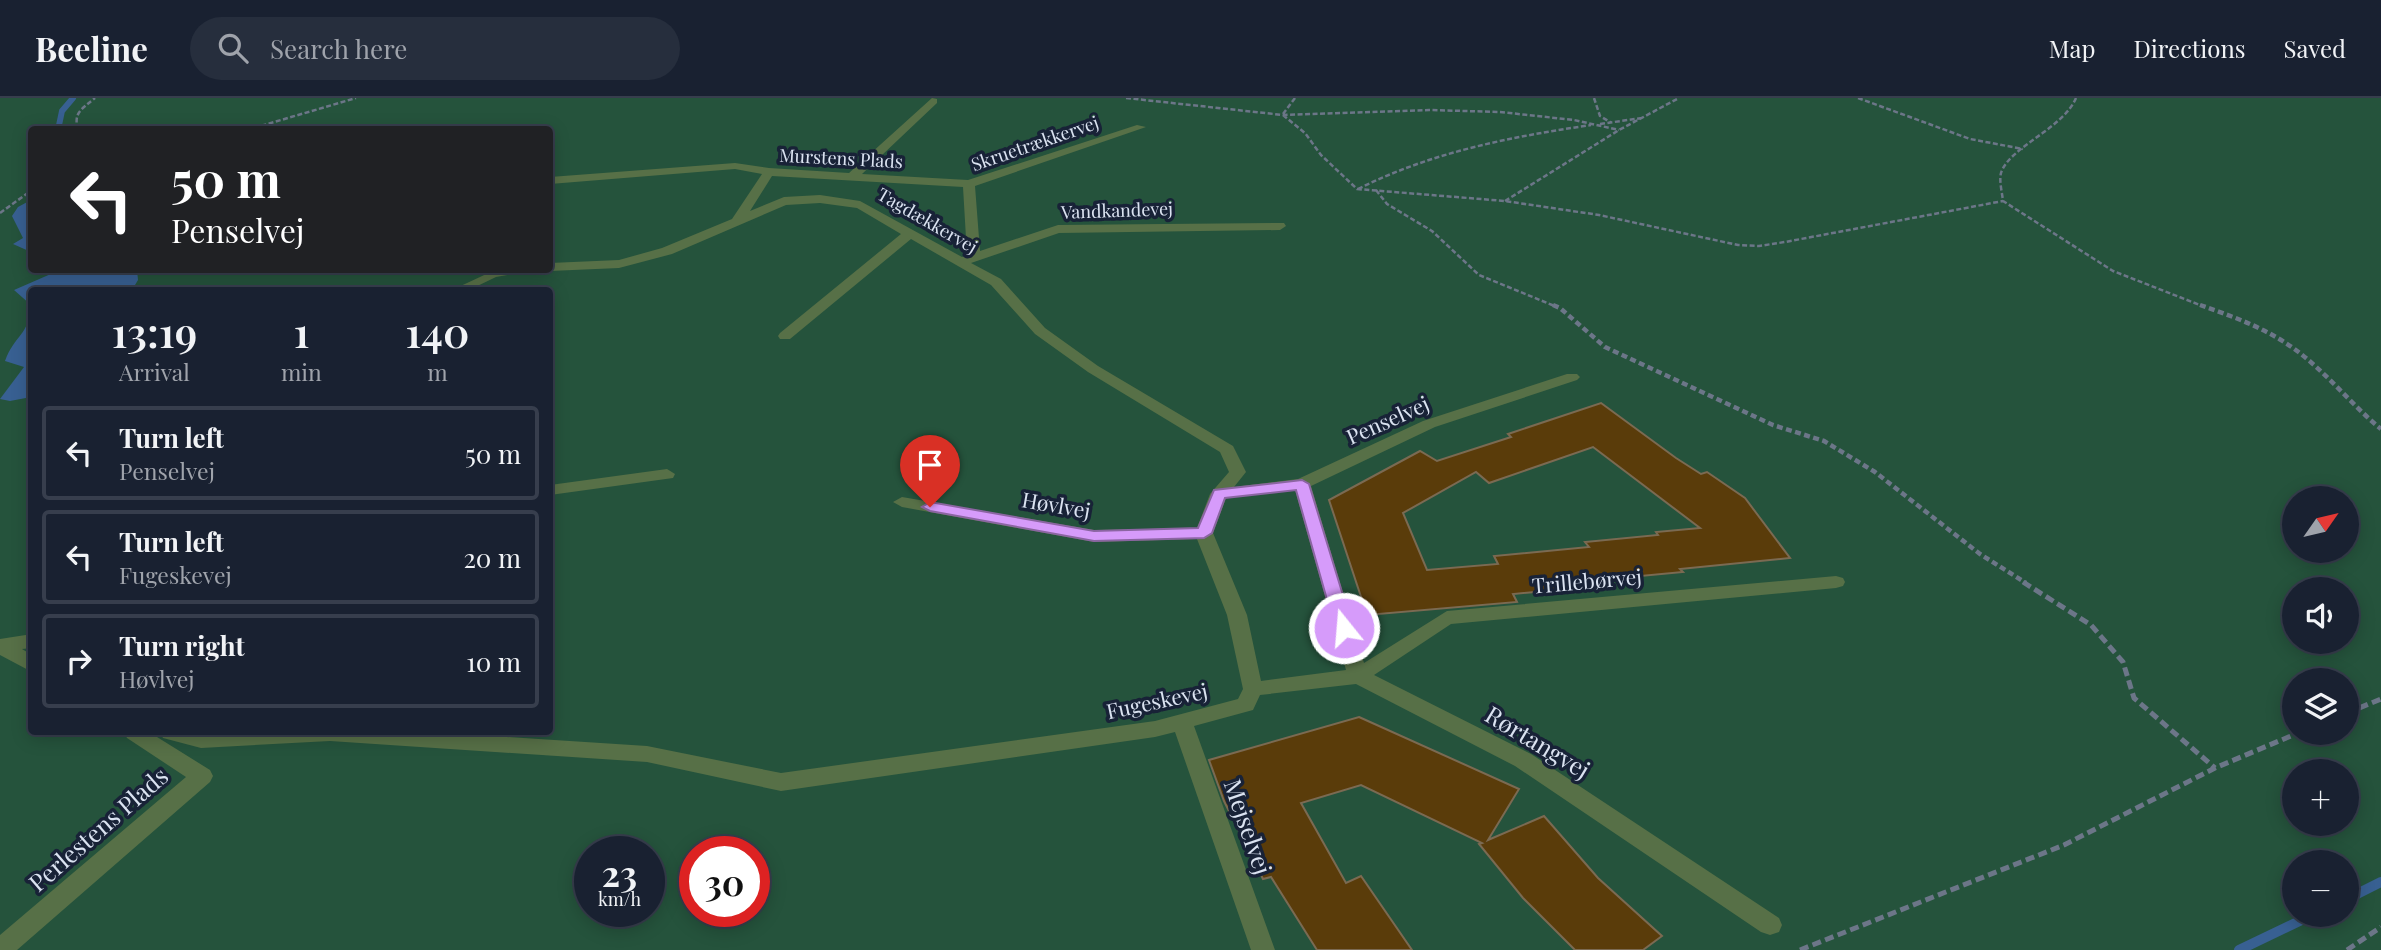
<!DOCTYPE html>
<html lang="en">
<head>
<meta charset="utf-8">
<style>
	body { margin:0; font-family:"Playfair Display",serif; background:#262e3d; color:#f1f3f6; height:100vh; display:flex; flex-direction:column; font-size:26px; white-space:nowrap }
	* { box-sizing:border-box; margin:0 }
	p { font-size:23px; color:#9fa3ab }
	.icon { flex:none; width:38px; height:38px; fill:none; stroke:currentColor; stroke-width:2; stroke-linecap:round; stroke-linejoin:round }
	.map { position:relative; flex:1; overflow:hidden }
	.details { position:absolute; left:28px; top:189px; width:525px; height:448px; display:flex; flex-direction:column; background:#192131; border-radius:7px; box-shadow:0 4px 18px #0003,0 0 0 2px #373e4d }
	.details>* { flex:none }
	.guide { position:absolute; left:28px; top:28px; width:525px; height:147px; border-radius:7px; box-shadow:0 4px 18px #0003,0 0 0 2px #373e4d; background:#202124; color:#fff; overflow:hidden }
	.needle { width:46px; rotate:56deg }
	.fabs { position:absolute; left:2282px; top:388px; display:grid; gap:14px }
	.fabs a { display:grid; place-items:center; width:77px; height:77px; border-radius:50%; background:#192131; box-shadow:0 4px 18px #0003,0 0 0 2px #373e4d; font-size:35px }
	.speed { position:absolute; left:574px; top:738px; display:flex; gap:14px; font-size:35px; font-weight:700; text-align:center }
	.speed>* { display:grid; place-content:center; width:91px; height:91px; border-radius:50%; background:#192131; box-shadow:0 4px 18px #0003,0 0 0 2px #373e4d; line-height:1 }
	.speed small { font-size:18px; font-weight:400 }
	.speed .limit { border:10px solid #d22; background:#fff; color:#111 }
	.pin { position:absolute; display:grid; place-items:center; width:60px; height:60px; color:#fff; margin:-72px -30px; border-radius:50% 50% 50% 0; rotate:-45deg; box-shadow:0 0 7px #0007 }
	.pin .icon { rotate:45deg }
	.me { position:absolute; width:77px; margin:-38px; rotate:343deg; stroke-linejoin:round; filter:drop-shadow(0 0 5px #0008) }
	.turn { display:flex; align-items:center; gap:24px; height:147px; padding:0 28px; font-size:32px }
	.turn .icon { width:91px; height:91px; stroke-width:2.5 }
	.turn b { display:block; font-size:49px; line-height:60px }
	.eta { display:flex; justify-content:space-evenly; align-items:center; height:119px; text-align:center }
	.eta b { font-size:42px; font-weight:600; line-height:49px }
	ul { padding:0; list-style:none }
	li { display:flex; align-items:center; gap:21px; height:94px; margin:0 14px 10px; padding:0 14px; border:4px solid #373e4d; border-radius:7px }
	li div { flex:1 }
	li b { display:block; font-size:26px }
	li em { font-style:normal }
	header { display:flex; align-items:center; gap:42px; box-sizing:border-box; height:98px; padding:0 35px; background:#192131; border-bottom:2px solid #373e4d }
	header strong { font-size:33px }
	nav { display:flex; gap:38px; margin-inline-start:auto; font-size:24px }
	.search { width:490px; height:63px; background:#262e3d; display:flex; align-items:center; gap:18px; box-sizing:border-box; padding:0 24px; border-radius:38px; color:#9fa3ab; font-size:26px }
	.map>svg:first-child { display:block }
	.green { fill:#25533c; fill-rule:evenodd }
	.water { fill:#386092 }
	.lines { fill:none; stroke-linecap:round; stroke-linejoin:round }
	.stream-far1 { stroke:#386092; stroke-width:6 }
	.stream { stroke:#386092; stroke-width:10 }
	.building { fill:#5a3c0a; stroke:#7b6a52; stroke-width:2; fill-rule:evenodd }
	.path-far2 { stroke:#6c7688; stroke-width:2.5; stroke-dasharray:5 2.5; stroke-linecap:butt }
	.path-far1 { stroke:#6c7688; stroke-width:4.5; stroke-dasharray:6 3.5; stroke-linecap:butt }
	.path { stroke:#6c7688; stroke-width:5; stroke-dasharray:9 4.5; stroke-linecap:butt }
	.minor { fill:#577047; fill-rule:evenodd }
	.route { fill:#d69bfa; stroke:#8b65a2; stroke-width:2 }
	.labels { text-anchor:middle; stroke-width:7; stroke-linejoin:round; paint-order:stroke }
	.far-street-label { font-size:18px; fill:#dbe3f1; stroke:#182237 }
	.street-label { font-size:21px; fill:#dbe3f1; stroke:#182237 }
	.near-street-label { font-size:24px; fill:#dbe3f1; stroke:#182237 }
</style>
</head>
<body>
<header>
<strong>Beeline</strong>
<div class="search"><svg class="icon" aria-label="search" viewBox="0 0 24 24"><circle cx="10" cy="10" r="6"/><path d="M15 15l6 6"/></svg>Search here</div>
<nav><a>Map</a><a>Directions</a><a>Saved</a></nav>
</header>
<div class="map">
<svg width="2381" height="852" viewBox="0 0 2381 852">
	<rect width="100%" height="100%" fill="#212c41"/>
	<path class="green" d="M0,0H2381V852H0ZM32,32H550V172H32ZM32,192H550V634H32ZM2294,401H2347V453H2294ZM2294,492H2347V544H2294ZM2294,583H2347V635H2294ZM2294,674H2347V726H2294ZM590,754H649V814H590ZM695,754H754V814H695ZM2294,765H2347V817H2294Z"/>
	<path class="water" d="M31,102V154L13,146L23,140L12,118L18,109Z
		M60,172H137L138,182L132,192H32L31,299L10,303L0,301L24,269L5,263C15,236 29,238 31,207L14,192Z"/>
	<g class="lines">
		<path class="stream-far1" d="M58,32L62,13L73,0"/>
		<path class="stream" d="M2347,801L2381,784
			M2239,852L2312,817"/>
	</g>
	<path class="building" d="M1601,305L1676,360L1701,376L1707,374L1745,400L1790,460L1680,471L1683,474L1608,481L1612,487L1513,496L1517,504L1367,517L1329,402L1420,353L1437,363L1511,339L1508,336ZM1593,349L1700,430L1656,434L1658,437L1585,444L1589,449L1494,458L1498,466L1427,472L1403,415L1476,374L1489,385Z
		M1359,619L1519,691L1488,742L1544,718L1598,780L1662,838L1643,852H1575L1523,800L1479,746L1482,745L1361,687L1301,705L1346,785L1361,778L1412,852H1317L1271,779L1263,781L1224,703L1209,662Z"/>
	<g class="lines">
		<path class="path-far2" d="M1126,0L1283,17L1429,12L1500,14L1574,22L1619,32
			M1594,0L1600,18L1610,24
			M1858,0L1970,41L2023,51
			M2076,0C2063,31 2009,49 2001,75C1999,83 2002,94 2003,103L2113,173L2205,209
			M1283,16L1295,0
			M1283,17L1305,35L1321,57L1357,91L1505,103L1599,117L1738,147L1759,148L1785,144L2003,103
			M1600,26L1642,20
			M78,32C73,14 82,11 95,0
			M247,32L356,0
			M1358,91C1432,54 1510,39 1591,27
			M1376,92L1387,106L1432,133L1479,177L1557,209
			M1505,103L1619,32L1679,0
			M0,115L32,92"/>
		<path class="path-far1" d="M1553,207L1560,210L1605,249L1773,327L1824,343L1875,374L1980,456L2026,485
			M2200,207C2228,217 2258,227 2284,244C2321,267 2348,304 2381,331"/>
		<path class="path" d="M2023,484L2091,527L2123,564L2134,600L2215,670
			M2347,615L2381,601
			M1800,852L2064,747L2215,670L2298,635
			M2347,852L2381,829"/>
		<path class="minor" d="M932,0L937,1V5L862,76L968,82L1137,27L1146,29L975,88L980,153L1058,127L1284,125L1286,128L1280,132L1059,135L971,165L1001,181L1045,230L1098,268L1233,348L1246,374L1234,389L1298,381L1423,323L1567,276H1577L1580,279L1577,282L1435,329L1311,388L1364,565L1447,513L1836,478L1843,480L1845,484L1843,488L1836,490L1451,526L1374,577L1531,656L1779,820L1782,827L1779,834L1770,837L1761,834L1515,668L1356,586L1260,597L1253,612L1194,628L1275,852H1251L1175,634L1155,639L781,693L647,664L330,643L201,650L163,640L160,634H428L647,648L781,675L1155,623L1238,601L1243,591L1227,517L1197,441L1094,444L902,409L893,404L902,399L1094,432L1197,430L1210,396L1229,374L1220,354L1088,274L1035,236L991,187L911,141L790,241H780L778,238L780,235L901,136L857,110L820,105L786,107L672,156L619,170L550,173L545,172H550V165L619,162L662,150L732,121L762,76L735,71L550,86V79L735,65L769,70L849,75ZM772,78L963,89L967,157L962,159L860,103L820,97L784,99L750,113ZM1295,392L1346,572L1261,583L1247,517L1213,435L1226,400Z
			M495,172H521L519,175L496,179L469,192H452Z
			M667,371L675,376L673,380L550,397V387Z
			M32,536V550L22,551L32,557V574L0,557V541Z
			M124,634H149L210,672L213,678L210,684L17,852H0V837L186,679L127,640Z"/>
	</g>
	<path class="route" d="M1302,382L1309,386L1353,530L1350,534L1344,536L1335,530L1296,392L1225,400L1212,435L1204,440L1094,443L930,413L922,409L930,404L1094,433L1198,430L1214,392Z"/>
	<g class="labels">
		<g class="far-street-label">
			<text transform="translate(1035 46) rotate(-19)" y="6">Skruetrækkervej</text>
			<text transform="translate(841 61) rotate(3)" y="6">Murstens Plads</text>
			<text transform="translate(1117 113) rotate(-2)" y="6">Vandkandevej</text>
			<text transform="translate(927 123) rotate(30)" y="6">Tagdækkervej</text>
		</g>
		<g class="street-label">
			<text transform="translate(1388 323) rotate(-24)" y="7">Penselvej</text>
			<text transform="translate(1056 408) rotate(10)" y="7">Høvlvej</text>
			<text transform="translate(1587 484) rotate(-5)" y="7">Trillebørvej</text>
			<text transform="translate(1157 604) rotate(-12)" y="7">Fugeskevej</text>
		</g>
		<g class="near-street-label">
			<text transform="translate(1537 645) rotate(31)" y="8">Rørtangvej</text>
			<text transform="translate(1247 729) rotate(71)" y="8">Mejselvej</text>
			<text transform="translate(99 732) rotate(-41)" y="8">Perlestens Plads</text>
		</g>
	</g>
</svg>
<div class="fabs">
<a><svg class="needle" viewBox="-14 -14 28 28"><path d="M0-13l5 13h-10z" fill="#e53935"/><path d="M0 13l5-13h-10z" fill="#9fa3ab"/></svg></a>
<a><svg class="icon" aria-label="sound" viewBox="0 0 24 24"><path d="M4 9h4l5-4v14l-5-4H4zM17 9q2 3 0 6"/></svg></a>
<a><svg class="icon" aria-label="layers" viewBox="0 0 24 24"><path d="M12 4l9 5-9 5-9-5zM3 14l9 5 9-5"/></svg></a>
<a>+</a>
<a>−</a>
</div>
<div class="speed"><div>23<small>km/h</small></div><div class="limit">30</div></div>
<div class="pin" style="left:930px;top:409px;background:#d93025"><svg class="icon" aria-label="arrive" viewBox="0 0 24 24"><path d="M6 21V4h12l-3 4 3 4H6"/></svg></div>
<svg class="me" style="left:1344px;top:530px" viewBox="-20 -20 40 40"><circle r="17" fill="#d69bfa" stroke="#fff" stroke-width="3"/><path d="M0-11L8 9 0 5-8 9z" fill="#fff"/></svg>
<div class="guide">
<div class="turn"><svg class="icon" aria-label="left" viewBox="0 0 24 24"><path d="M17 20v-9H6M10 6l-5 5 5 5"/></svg><div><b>50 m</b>Penselvej</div></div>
</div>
<section class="details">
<div class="eta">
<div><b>13:19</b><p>Arrival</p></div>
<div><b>1</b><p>min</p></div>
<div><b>140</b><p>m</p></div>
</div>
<ul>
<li><svg class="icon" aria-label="left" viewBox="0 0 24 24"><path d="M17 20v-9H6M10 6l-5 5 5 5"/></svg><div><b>Turn left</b><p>Penselvej</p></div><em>50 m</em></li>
<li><svg class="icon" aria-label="left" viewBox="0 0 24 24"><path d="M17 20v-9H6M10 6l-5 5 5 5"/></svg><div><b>Turn left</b><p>Fugeskevej</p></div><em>20 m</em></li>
<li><svg class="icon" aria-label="right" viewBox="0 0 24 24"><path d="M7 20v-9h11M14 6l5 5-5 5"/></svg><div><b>Turn right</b><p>Høvlvej</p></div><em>10 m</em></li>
</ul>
</section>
</div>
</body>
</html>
